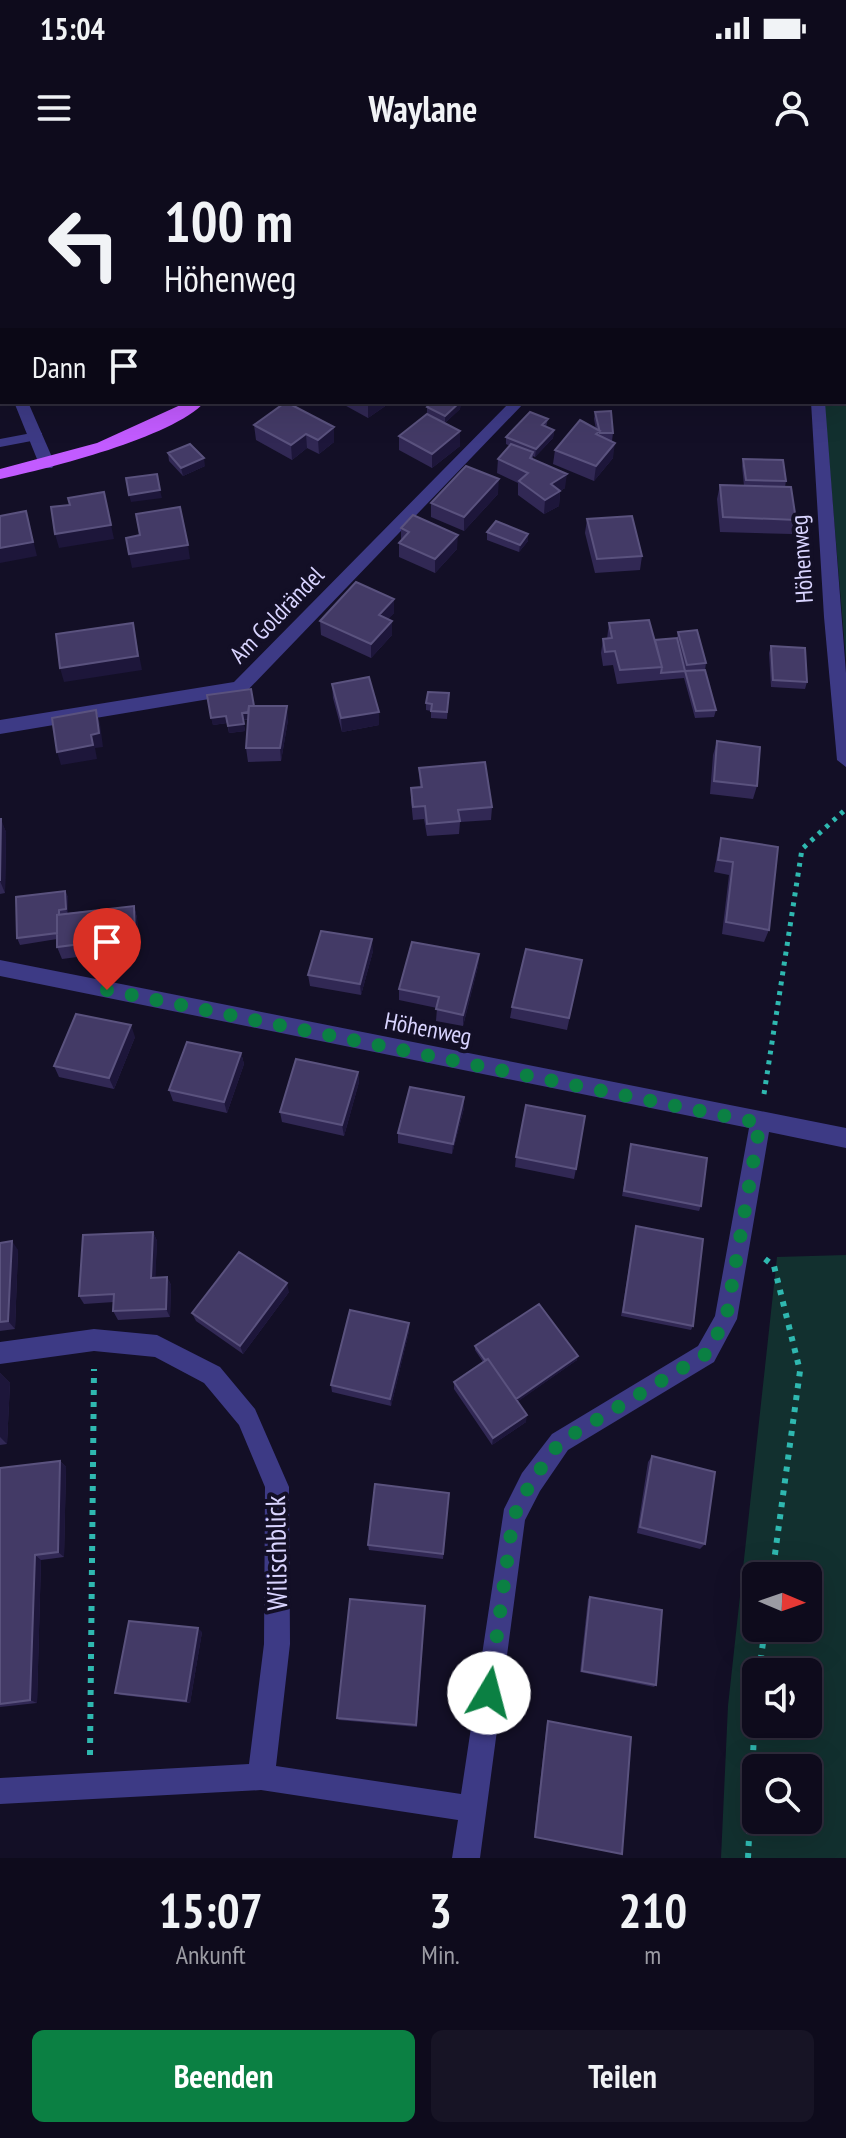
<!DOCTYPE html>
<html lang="de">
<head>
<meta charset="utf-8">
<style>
	body { margin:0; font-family:"PT Sans Narrow",sans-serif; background:#171425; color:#f1f3f6; height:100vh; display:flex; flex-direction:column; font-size:30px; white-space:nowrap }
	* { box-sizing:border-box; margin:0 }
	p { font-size:26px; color:#9b9ba3 }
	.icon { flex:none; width:44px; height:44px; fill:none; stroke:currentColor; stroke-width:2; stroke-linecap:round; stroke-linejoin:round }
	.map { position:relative; height:1698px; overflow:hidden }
	.details { display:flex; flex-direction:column; background:#0e0b1c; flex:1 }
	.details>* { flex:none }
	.guide { position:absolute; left:0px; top:0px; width:846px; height:244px; box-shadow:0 8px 32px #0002,0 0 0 2px #2e2b3b; background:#0e0b1c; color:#f1f3f6; overflow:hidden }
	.needle { width:52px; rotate:92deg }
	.tools { position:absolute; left:742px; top:1402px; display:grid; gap:16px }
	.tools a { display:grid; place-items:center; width:80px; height:80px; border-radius:12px; background:#0e0b1c; box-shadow:0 8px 32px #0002,0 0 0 2px #2e2b3b; font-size:40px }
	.pin { position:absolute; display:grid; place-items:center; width:68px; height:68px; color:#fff; margin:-82px -34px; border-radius:50% 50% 50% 0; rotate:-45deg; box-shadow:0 0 8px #0007 }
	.pin .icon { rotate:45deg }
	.me { position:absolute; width:88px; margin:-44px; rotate:8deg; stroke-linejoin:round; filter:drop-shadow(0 0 6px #0008) }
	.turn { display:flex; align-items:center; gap:28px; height:168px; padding:0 32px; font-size:36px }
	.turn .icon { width:104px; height:104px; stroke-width:2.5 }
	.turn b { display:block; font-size:56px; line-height:68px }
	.then { display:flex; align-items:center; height:76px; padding:0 32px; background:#0003; gap:16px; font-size:30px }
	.eta { display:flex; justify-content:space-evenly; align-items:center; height:136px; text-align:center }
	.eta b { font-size:48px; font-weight:700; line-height:56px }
	.primary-button { display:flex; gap:16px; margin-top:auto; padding:16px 32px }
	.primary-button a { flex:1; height:92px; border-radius:12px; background:#0b8043; color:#fff; font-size:32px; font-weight:700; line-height:92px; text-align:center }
	.primary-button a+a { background:#171425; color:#f1f3f6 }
	.status { display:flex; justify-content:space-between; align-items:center; height:56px; padding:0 40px; background:#0e0b1c; direction:ltr }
	.status svg { height:22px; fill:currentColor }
	header { display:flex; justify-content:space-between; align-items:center; height:104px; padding:0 32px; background:#0e0b1c; font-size:36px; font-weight:700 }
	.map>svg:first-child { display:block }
	.green { fill:#12302f; fill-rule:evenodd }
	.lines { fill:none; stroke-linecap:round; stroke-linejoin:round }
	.path-far1 { stroke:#2fb8b0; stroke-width:5; stroke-dasharray:4 6; stroke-linecap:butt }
	.path { stroke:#2fb8b0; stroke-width:6; stroke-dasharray:5 7; stroke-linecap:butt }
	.lane { fill:#3d3a85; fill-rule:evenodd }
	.street { fill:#3d3a85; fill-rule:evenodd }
	.primary { fill:#c25bff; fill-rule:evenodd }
	.wall { fill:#312854 }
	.shaded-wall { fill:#1d163a }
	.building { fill:#433a66; stroke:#5a527e; stroke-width:2 }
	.route { stroke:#0b8043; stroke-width:14; stroke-dasharray:0 25.2 }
	.labels { text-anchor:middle; stroke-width:8; stroke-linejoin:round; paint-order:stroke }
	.street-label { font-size:24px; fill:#d9d4ff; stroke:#130f26 }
	.near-street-label { font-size:28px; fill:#d9d4ff; stroke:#130f26 }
</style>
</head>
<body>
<div class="status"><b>15:04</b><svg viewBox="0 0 49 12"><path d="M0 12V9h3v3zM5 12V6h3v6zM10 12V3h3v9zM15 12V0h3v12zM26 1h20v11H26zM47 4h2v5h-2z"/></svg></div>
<header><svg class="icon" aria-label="menu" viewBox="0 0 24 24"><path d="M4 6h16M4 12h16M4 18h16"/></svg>Waylane<svg class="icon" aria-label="person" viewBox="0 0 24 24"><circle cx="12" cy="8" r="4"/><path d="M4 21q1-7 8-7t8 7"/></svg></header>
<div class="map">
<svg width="846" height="1698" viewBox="0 0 846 1698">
	<rect width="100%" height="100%" fill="#130f26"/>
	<path class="green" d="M846,99V500L824,242H844Z
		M846,1095V1698H721L728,1546L777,1097ZM808,1416V1468H756V1416ZM756,1512H808V1564H756ZM756,1608H808V1660H756Z"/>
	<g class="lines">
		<path class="path-far1" d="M764,934L802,689L846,649"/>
		<path class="path" d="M765,1099L774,1106L800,1211L772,1416
			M759,1512L765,1468
			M90,1595L94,1209
			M748,1698L756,1533"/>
		<path class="lane" d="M573,0H585L586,2H574Z
			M37,272L42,273V279L0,287V279Z"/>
		<path class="street" d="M0,113H2L0,122Z
			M0,194H2V206H0Z
			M14,242H28L55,304L52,308H42L39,304Z
			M510,242H525L245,533L0,574V560L234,522Z
			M811,242H825L846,513V607L837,600L824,457Z
			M0,800L846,968V988L769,972L737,1159L714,1202L568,1290L540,1331L525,1360L480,1698H452L458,1660L261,1630L0,1644V1618L249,1604L264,1484L265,1327L239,1265L204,1223L155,1197L94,1191L0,1204V1182L94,1169L157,1175L220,1207L255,1249L289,1327L290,1484L276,1606L461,1634L504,1349L522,1313L552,1274L698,1186L715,1156L749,968L0,816Z"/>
		<path class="primary" d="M844,12H846V20H844Z
			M187,242H205C171,278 50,308 0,319V309L97,283Z"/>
	</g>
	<path class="wall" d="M844,24H846V59H844Z
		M339,242H391L368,258Z
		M461,242L460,249L445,263L460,286L432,308L399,290V276L427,254V247Z
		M595,252L613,273L612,281H610L613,298L594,321L553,304L555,290L596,269L594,259Z
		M548,259L546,267L554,270L553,278L535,297L533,296V299L565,328L560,331L559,346L544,354L518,335V323L497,313L498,299L510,286L506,284V277Z
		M254,265L334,267V282L319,294L307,288L292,300L256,280Z
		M168,293L205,306L183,316L169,301Z
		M743,299L786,321L785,327L796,360L792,374L720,372L717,339L720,325L744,326L742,306Z
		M498,334L464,371L431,357V343Z
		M587,359L642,396L640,410L595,413L585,373Z
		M401,368L457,389L435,413L399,397V383L401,381Z
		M487,372L528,381L519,392L487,380Z
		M394,453L388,459L392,475L371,498L321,475L320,461Z
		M609,463L655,480L677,478L678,472L706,503L705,510L716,550L714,557L695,558L684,518L617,524L613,505L603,506L601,493L603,479H607Z
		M771,486L807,522L805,529L771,527L769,493Z
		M332,524L379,552V565L342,572L333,538Z
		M449,533L447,559L431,558V551L426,550V543Z
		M207,535L254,546L288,560L281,601L248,602L246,588L248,560H243L245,571L229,573L227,563L213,565Z
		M717,581L757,626L753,639L710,634L713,595Z
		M419,608L492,647L491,660L460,662L459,674L427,676L424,659L413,660L411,641V628L420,627Z
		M0,659L6,672L5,733L0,734Z
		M721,678L769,770L764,782L722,774L729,715L714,712L718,690Z
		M65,731L68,737V753L134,746L137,758L139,789L62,799L57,787V779L20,785L17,778Z
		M373,791L361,835L310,826L308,815Z
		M479,794L478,806L463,866L436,861L437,848L399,840V829Z
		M582,800L567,870L510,858L512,847Z
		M135,877L114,929L59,917L54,906Z
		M241,893L244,904L227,953L173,941L169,930Z
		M358,912L359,922L344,976L282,962L280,952Z
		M464,948L452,994L398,983V973Z
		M631,984L701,1046L699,1051L622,1036Z
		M516,997L576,1009L574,1019L515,1007Z
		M636,1066L693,1166L691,1170L621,1156Z
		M153,1072L157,1081L155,1118L167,1117L171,1125L170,1157L118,1160L113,1151L114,1142L84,1144L79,1136Z
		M0,1083L18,1090L15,1169L0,1171Z
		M289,1132L243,1194L196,1161L192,1153Z
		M409,1163V1171L391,1246L332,1232L331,1225Z
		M475,1186L577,1200L518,1241L526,1262L492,1285L454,1229V1222L483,1202L475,1190Z
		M0,1213L10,1223L7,1284L0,1285Z
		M652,1296L705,1384L700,1389L637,1373L648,1302Z
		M60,1301L66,1307L64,1397L41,1400L37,1543L0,1547V1308Z
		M449,1333L443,1399L369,1390L368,1385Z
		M590,1437L656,1525L654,1527L580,1512L588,1439Z
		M425,1446L417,1567L339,1560L337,1558Z
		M202,1472L190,1543L121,1535L115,1533Z
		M548,1561L622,1694L534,1677L547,1562Z"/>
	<path class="shaded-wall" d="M370,242H391L368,258V244Z
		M461,242L460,249L445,263V256Z
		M334,267V282L319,294L318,280Z
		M554,270L553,278L535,297L536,289Z
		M460,271V286L432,308V294Z
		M306,274L307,288L292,300L291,285Z
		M615,283L613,298L594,321L596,306Z
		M204,298L205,306L183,316L181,308Z
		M567,314L565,328L560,331L559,346L544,354L545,340L551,324Z
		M499,319L498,334L464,371V357Z
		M160,330L162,338L131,342L129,335Z
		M104,332L114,379L59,388L55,374Z
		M26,351L37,396L0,403V388Z
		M528,374V381L519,392L520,385Z
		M458,375L457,389L435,413V399Z
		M188,385L190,399L132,408L129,394Z
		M394,439V453L380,469L379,455Z
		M392,461V475L371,498V484Z
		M133,463L142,510L64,522L60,508Z
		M287,546L288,560L281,601L280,588Z
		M96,550L100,564L103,587L95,588L97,599L61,605L57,592L91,575Z
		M255,551L256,558L243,560L242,553Z
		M379,552V565L342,572L341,558Z
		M226,556L227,563L213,565L211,558Z
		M244,564L245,571L229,573L228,566Z
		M1,659L6,672L5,733L0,721Z
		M65,731L68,737V755L66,749Z
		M134,746L137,758L139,789L135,777Z
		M372,779L373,791L361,835L360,824Z
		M479,794L478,806L463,866V855Z
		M131,865L135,877L114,929L109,918Z
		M241,893L244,904L227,953L224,942Z
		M358,912L359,922L344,976L342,965Z
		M464,937V948L452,994L453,984Z
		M153,1072L157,1081L155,1127L151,1118Z
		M12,1081L18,1090L15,1169L8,1161Z
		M167,1117L171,1125L170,1157L166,1149Z
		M287,1123L289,1132L243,1194L240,1186Z
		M409,1163V1171L391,1246L390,1239Z
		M578,1196L577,1200L513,1245L514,1241Z
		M0,1213L10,1223L7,1284L0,1277Z
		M527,1255L526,1262L492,1285L493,1278Z
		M60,1301L66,1307L64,1397L58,1392Z
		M35,1395L41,1400L37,1543L30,1540Z
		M198,1468L202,1472L190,1543L186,1541Z"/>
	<path class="building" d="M492,0H539L542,2H488Z
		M844,24H846V45H844Z
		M286,242L334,267L318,280L306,274L291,285L254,265Z
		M432,242H460L445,256L427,247Z
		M611,251L613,273H600L595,252Z
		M530,252L548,259L542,265L554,270L536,289L506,277Z
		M427,254L460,271L432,294L399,276Z
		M580,260L600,271L596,274L615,283L596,306L555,290Z
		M190,284L204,298L181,308L168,293Z
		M511,284L533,292L530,298L567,314L551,324L560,331L545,340L519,321L528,313L498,299Z
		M743,299L783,300L786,321L746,320Z
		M466,306L499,319L464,357L431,343Z
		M157,314L160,330L129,335L126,318Z
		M720,325L791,327L796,360L723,357Z
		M104,332L111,365L55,374L51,347L70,345L68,338Z
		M180,347L188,385L129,394L126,378L140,375L136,354Z
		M26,351L33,382L0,388V356Z
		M413,355L458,375L435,399L399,383L409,372L401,368Z
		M632,356L642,396L597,399L587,359Z
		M496,361L528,374L520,385L487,372Z
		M356,422L394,439L379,455L392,461L371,484L320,461Z
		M649,460L662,507L620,510L615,491L605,492L603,479L612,478L609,463Z
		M133,463L138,496L60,508L56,474Z
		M697,470L706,503L687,505L678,472Z
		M677,478L685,511L661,513L662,507L655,480Z
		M771,486L805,488L807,522L773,520Z
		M705,510L716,550L696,551L685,511Z
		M369,517L379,552L341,558L332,524Z
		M251,529L254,546H249L248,552L242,553L244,564L228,566L226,556L211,558L207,535Z
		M428,532L449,533L447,552L431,551L432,544L426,543Z
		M249,546H287L280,588H246Z
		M96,550L99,573L91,575L93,585L57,592L52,558Z
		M717,581L760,587L757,626L714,621Z
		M485,602L492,647L458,650L460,661L427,664L425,646L413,647L411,628L422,627L419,608Z
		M0,659H1L0,721Z
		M721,678L778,687L769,770L726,762L733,702L718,700Z
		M65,731L66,749L59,750V755H57V773L17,778L16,737Z
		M134,746L135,777L57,787V755Z
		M321,771L372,779L360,824L308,815Z
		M412,782L479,794L463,855L436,849L439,837L399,829Z
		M526,789L582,800L569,858L512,847Z
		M76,854L131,865L109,918L54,906Z
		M187,882L241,893L224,942L169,930Z
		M296,899L358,912L342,965L280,952Z
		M410,927L464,937L453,984L398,973Z
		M526,945L585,956L576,1009L516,997Z
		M631,984L707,998L701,1046L624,1031Z
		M636,1066L703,1079L693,1166L623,1152Z
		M153,1072L151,1118L167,1117L166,1149L113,1151L114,1134L79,1136L83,1075Z
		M12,1081L8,1161L0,1162V1083Z
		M239,1092L287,1123L240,1186L192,1153Z
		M539,1144L578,1196L516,1239L488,1199L485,1200L475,1186Z
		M350,1150L409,1163L390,1239L331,1225Z
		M488,1199L527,1255L493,1278L454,1222Z
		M652,1296L715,1312L705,1384L640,1367Z
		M60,1301L58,1392L35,1395L30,1540L0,1544V1308Z
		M375,1324L449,1333L443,1394L368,1385Z
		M590,1437L662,1450L656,1525L582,1511Z
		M350,1439L425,1446L416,1565L337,1558Z
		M129,1461L198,1468L186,1541L115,1533Z
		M548,1561L631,1577L622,1694L535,1677Z"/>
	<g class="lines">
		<path class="route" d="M107,830L760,963L726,1159L706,1194L560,1282L531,1322L513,1358L489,1533"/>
	</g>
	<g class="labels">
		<g class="street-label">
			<text transform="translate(802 399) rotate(-94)" y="8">Höhenweg</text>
			<text transform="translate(277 455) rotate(-46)" y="8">Am Goldrändel</text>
			<text transform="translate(428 869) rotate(11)" y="8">Höhenweg</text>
		</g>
		<g class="near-street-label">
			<text transform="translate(276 1393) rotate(-91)" y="10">Wilischblick</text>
		</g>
	</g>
</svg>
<div class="tools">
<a><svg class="needle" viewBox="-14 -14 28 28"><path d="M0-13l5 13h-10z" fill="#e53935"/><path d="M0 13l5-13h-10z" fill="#9b9ba3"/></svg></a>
<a><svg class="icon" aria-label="sound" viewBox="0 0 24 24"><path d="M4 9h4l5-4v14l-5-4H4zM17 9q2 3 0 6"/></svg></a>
<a><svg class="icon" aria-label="search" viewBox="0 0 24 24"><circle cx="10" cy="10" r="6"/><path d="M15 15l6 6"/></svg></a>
</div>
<div class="pin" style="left:107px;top:830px;background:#d93025"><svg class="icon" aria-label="arrive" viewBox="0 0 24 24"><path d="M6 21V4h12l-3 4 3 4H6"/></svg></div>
<svg class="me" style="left:489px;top:1533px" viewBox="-20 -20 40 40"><circle r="19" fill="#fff"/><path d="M0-13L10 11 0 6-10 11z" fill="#0b8043"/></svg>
<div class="guide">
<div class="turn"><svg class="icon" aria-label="left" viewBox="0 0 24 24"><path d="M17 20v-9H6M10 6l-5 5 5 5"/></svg><div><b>100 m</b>Höhenweg</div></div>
<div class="then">Dann<svg class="icon" aria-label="arrive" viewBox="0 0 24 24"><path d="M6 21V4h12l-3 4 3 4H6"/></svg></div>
</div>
</div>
<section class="details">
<div class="eta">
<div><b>15:07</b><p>Ankunft</p></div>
<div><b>3</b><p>Min.</p></div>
<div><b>210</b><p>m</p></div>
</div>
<div class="primary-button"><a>Beenden</a><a>Teilen</a></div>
</section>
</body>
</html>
